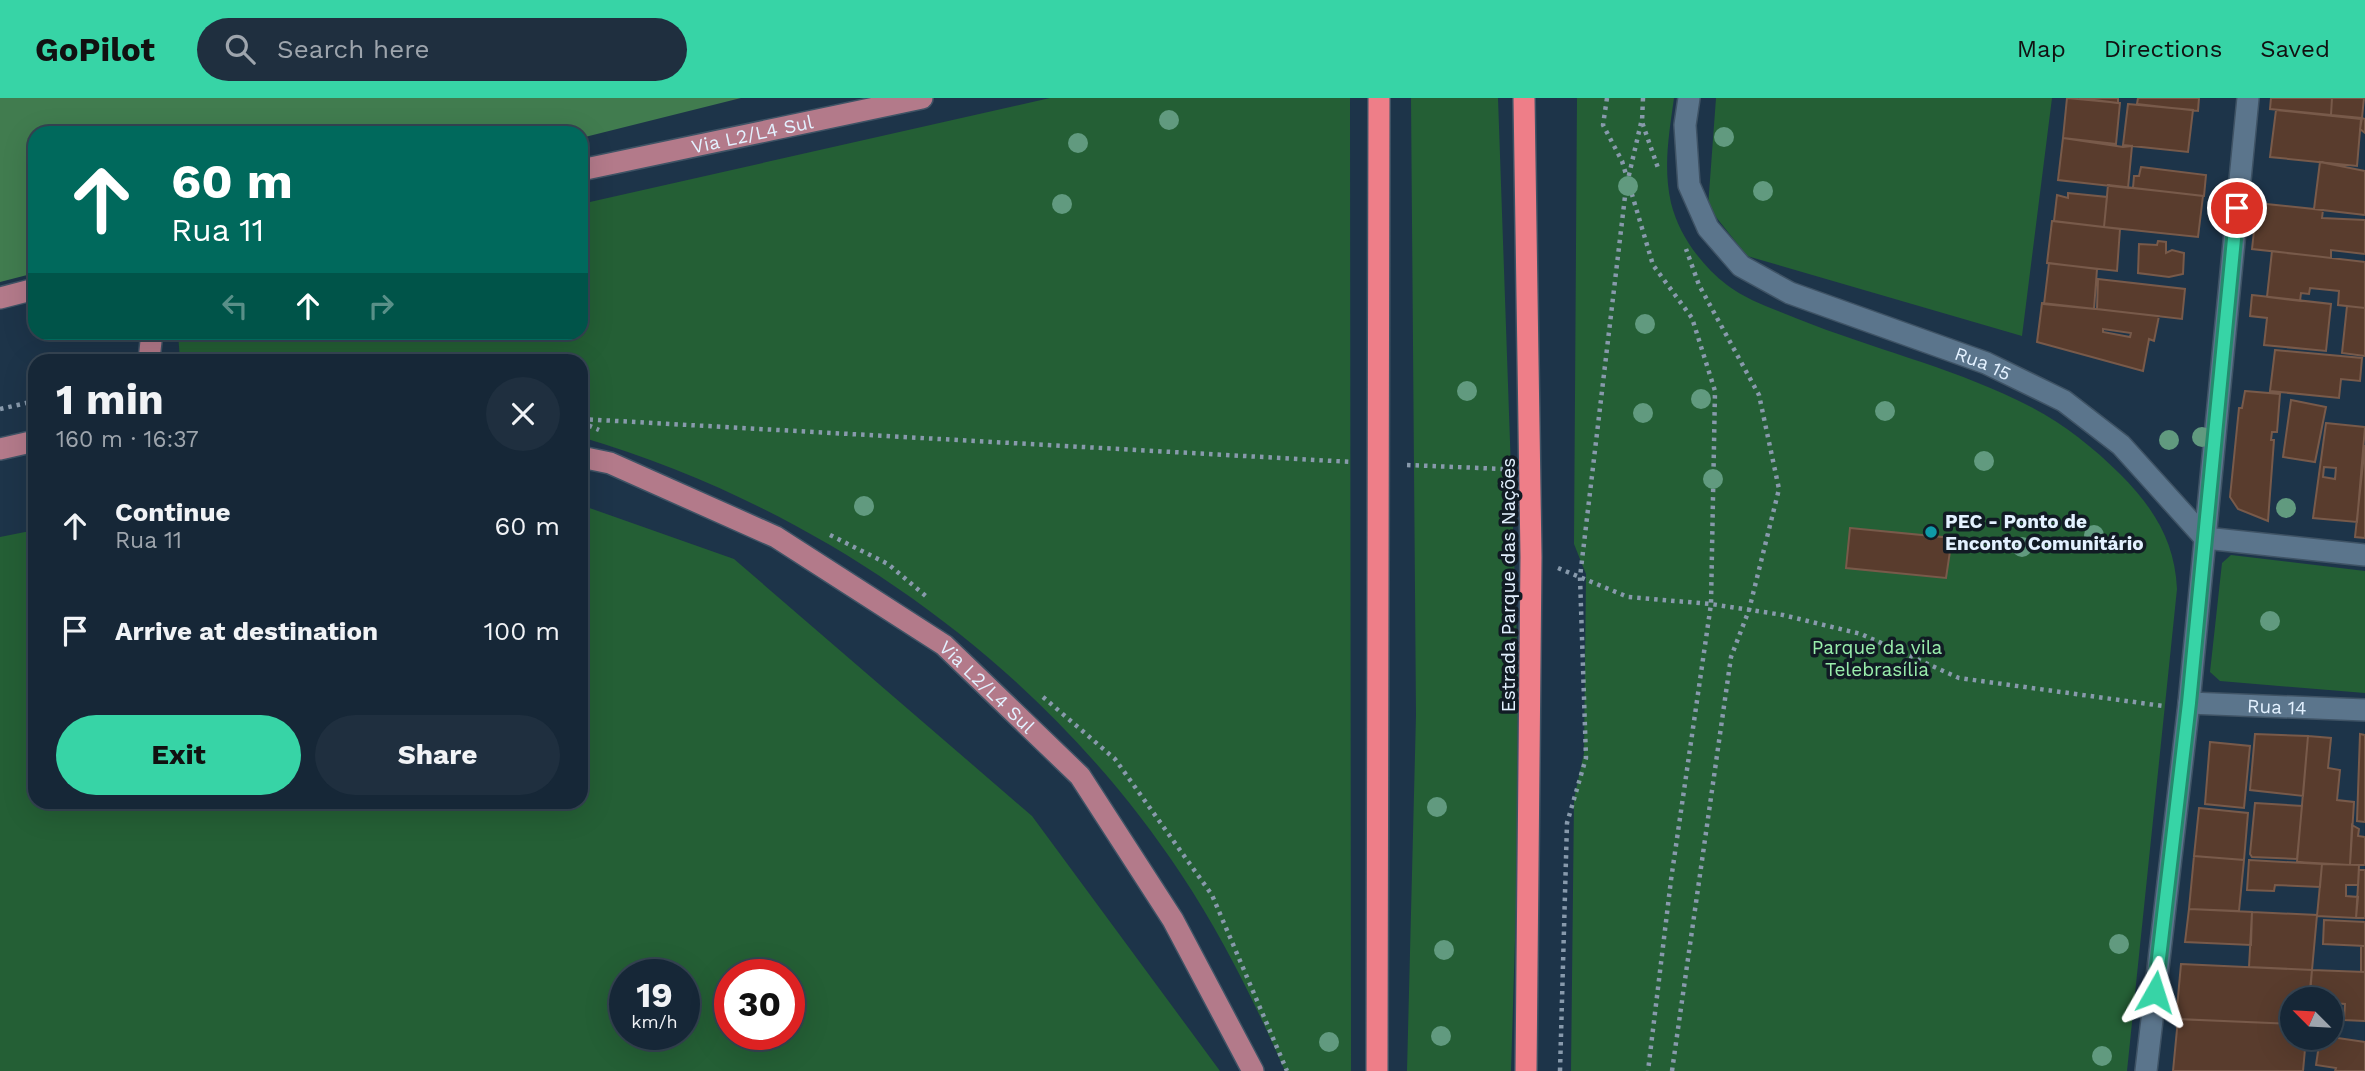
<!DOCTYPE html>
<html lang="en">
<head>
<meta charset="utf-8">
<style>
	body { margin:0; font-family:"Work Sans",sans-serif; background:#1f2f3f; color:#f1f3f6; height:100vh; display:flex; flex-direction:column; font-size:26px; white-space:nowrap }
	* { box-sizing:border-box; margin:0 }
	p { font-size:23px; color:#9ea5ad }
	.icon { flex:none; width:38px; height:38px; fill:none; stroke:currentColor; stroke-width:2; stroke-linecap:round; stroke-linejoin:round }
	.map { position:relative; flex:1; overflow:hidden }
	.drawer { position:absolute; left:28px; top:256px; width:560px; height:455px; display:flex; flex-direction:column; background:#162737; border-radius:21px; box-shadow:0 7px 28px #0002,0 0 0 2px #354452 }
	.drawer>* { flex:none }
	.guide { position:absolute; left:28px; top:28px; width:560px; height:214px; border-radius:21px; box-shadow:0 7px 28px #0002,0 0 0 2px #354452; background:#00695c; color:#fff; overflow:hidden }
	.needle { width:46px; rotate:294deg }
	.controls { position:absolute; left:2280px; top:889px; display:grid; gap:14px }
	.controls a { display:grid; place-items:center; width:63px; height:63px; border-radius:50%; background:#162737; box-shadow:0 7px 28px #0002,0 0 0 2px #354452; font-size:35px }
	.speed { position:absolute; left:609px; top:861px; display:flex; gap:14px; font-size:35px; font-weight:700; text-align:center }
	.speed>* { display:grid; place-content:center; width:91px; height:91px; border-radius:50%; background:#162737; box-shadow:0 7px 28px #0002,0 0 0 2px #354452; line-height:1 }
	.speed small { font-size:18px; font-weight:400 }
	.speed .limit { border:10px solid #d22; background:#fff; color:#111 }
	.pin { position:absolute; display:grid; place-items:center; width:60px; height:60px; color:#fff; margin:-30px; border:4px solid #fff; border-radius:50%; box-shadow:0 2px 7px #0007 }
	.me { position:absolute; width:77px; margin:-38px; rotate:6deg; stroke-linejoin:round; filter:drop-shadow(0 0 5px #0008) }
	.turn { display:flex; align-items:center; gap:24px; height:147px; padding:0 28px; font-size:32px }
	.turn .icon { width:91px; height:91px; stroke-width:2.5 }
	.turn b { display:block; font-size:49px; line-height:60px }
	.lanes { display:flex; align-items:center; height:66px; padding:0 28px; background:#0003; justify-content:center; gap:35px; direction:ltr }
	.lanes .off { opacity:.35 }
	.round { display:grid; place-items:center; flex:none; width:74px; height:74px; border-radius:37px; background:#1f2f3f }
	.head { display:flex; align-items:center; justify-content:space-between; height:119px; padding:0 28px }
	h1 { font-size:42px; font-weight:700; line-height:52px }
	.primary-button { display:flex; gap:14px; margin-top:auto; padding:14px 28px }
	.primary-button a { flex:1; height:80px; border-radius:42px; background:#37d4a6; color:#111; font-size:28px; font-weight:700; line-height:80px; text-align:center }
	.primary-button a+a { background:#1f2f3f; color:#f1f3f6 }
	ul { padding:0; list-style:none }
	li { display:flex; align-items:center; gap:21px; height:105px; padding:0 28px }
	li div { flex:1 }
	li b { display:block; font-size:26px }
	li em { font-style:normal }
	header { display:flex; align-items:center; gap:42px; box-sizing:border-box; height:98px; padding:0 35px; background:#37d4a6; color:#111 }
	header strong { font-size:33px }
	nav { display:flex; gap:38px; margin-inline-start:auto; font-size:24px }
	.search { width:490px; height:63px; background:#1f2f3f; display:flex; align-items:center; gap:18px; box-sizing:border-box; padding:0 24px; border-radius:38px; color:#9ea5ad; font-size:26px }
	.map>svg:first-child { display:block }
	.green { fill:#245f35; fill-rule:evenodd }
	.forest { fill:#417c4f }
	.building { fill:#593c2d; stroke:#785a4a; stroke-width:2; fill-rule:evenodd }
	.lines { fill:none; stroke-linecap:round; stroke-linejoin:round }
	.minor-casing { stroke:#3f5365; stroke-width:24 }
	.major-casing { stroke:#3f5365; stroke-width:24 }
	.highway-casing { stroke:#3f5365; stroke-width:24 }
	.path { stroke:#889aac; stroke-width:4.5; stroke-dasharray:3.5 5; stroke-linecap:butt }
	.minor { stroke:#5b758c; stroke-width:21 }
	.major { stroke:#b37a8a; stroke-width:21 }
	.highway { stroke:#ee7e88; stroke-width:21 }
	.tree { fill:#619a7f }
	.route-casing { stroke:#248a6c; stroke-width:18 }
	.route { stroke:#37d4a6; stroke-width:12 }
	.culture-dot { fill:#0f9aa8; stroke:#111b24; stroke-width:2.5 }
	.labels { text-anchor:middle; stroke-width:7; stroke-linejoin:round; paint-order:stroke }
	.street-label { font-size:19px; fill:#e3f1ff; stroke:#111b24 }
	.poi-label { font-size:19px; font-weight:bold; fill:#e3f1ff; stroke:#111b24; text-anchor:start }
	.park-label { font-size:19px; fill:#99eeac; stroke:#111b24 }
</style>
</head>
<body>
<header>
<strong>GoPilot</strong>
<div class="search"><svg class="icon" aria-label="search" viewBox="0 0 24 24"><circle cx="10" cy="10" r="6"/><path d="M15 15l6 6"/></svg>Search here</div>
<nav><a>Map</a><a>Directions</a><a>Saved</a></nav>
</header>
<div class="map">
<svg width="2365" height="973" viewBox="0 0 2365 973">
	<rect width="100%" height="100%" fill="#1d3449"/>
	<path class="green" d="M1050,0H1350L1351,973H1285C1255,905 1223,839 1181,776C1042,566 822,410 581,339V262H180L178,235L581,234V106Z
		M1411,0H1498L1518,573L1517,777L1511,973H1407L1416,617Z
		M1577,0H1674C1669,36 1663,69 1671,105C1679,137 1701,167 1727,187C1748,203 1774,211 1798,221C1870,250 1947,268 2017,302C2056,320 2090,346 2120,376C2153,409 2175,443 2177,491L2127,973H1571L1574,701L1584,655L1586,476L1574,446Z
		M1716,0H2052L2022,238L1747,158L1708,109Z
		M581,407L734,461L1032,718L1220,973H0V439L35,432V704H581ZM625,877H684V936H625ZM730,877H789V936H730Z
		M2231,457L2365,473V595L2220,583L2210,574L2222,465Z"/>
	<path class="forest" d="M0,0H741L581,40V35H35V175L0,184Z"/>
	<path class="building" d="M2067,0L2120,5L2116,46L2063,40Z
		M2079,0H2118V5Z
		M2138,0H2199L2198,13L2137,6Z
		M2271,0H2332L2331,17L2270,11Z
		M2332,0H2364L2362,20L2331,17Z
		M2128,6L2193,12L2188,54L2123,47Z
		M2276,12L2361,21L2357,68L2270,59Z
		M2362,20L2365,21V35L2360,31Z
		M2063,40L2123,49L2132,48L2128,90L2058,82Z
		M2320,64L2365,73V117L2314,111Z
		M2141,69L2206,77L2204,98L2133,90L2134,78H2139Z
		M2108,87L2203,98L2198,139L2104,129Z
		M2068,95L2107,99L2104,129L2054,123L2057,97L2068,100Z
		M2257,105L2323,112L2322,120L2365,122V156L2331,152V160L2252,151Z
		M2052,123L2120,131L2117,173L2047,165Z
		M2158,143L2166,144V155L2172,152L2184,155L2183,176L2169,179L2138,175L2139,146L2157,147Z
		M2272,153L2365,164V210L2338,207L2339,193L2310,190L2309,196L2301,195L2300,203L2267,199Z
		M2049,165L2097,171L2094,211L2044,206Z
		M2098,181L2185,191L2182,221L2097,211Z
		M2252,197L2331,206L2326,253L2264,247L2267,220L2250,218Z
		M2042,205L2159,218L2154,243L2149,241L2143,273L2037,244ZM2103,231L2131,235L2130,239L2103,234Z
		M2347,208L2365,210V258L2342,255Z
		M2275,252L2362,260L2360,283L2341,281L2339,300L2270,293Z
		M2245,293L2280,296L2277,334H2272L2271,342H2274L2268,423L2238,411L2230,399L2239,310H2242Z
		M2291,302L2326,309L2315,364L2283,359Z
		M2326,325L2365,329L2357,424L2313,420ZM2324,369L2336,370L2335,381L2323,379Z
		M2365,347V440L2355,439Z
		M1850,430L1952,440L1946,480L1846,470Z
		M2255,636L2308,638L2303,698L2250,692Z
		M2360,636L2365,637V724L2357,723Z
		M2308,638L2331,640L2328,670L2340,672L2337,702L2354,704L2350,767L2297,764Z
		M2210,644L2250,648L2244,710L2205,706Z
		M2255,705L2302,708L2297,761L2252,759L2250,756Z
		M2199,710L2248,715L2244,762L2194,758Z
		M2352,727L2359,731L2358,738L2365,739V767H2350Z
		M2194,758L2244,762L2239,813L2189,811Z
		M2249,762L2322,766L2320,789L2275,787L2274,793L2247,792Z
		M2322,766L2359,767L2358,787H2346V798L2358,799L2356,820L2317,818Z
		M2359,772H2365V820H2356Z
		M2189,811L2252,814L2251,847L2185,844Z
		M2252,814L2317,817L2312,872L2249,869Z
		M2324,822L2365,824V848L2323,846Z
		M2361,848H2365V874H2361Z
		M2181,866L2312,872L2310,897L2303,896V901H2309H2292V926L2176,921Z
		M2312,872L2365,874V923L2344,922L2345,906L2331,905V901H2309Z
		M2178,921L2292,926V940H2306L2303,973H2173Z
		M2331,939L2365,944V973H2335L2336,970L2316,967L2320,940Z"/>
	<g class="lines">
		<g class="minor-casing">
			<g id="minor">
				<path id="s1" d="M1689,0L1685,27L1689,87L1708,130L1741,168L1790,195L1986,265L2064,303L2121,347L2205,440L2365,457"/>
				<path id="s2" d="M2189,605L2365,612"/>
				<path d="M2146,973L2189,605L2248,0"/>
			</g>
		</g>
		<g class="major-casing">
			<g id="major">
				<path id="s3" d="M581,72L922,0"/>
				<path d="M0,200L35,191"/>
				<path d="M149,262L152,234"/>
				<path d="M0,351L35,343"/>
				<path id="s4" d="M581,359L610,365L776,439L944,547L1080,678L1173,822L1253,973"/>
			</g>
		</g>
		<g class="highway-casing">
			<path id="highway" d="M1524,0L1531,459L1526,973
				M1377,973L1379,0"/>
		</g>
		<path class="path" d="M1607,0L1603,27L1622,63L1653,167L1692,220L1715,293L1711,506L1671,782L1648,973
			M1643,0L1642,24L1658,70
			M0,311L35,303
			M581,321L1352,364
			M581,324L599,332
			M1407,367L1503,371
			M830,437L888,466L928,500
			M1558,470L1628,499L1711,506L1783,517L1861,536L1959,580L2163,608
			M1043,599L1115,661L1212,797L1287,973
			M1560,973L1567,725L1586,660L1580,479L1626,90L1641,25
			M1672,973L1731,559L1749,512L1779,391L1759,297L1699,187L1686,151"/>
		<use href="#minor" class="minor"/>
		<use href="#major" class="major"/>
		<use href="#highway" class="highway"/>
	</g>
	<g class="tree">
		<circle cx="1169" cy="22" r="10"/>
		<circle cx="1724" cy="39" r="10"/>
		<circle cx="1078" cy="45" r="10"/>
		<circle cx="1628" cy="88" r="10"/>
		<circle cx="1763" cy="93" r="10"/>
		<circle cx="1062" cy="106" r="10"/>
		<circle cx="1645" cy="226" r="10"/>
		<circle cx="1467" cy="293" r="10"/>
		<circle cx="1701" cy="301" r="10"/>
		<circle cx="1885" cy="313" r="10"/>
		<circle cx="1643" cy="315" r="10"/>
		<circle cx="2202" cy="339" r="10"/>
		<circle cx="2169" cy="342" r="10"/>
		<circle cx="1984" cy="363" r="10"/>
		<circle cx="1713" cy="381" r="10"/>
		<circle cx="864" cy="408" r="10"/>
		<circle cx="2286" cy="410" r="10"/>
		<circle cx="2094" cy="437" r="10"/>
		<circle cx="2022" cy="449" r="10"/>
		<circle cx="2270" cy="523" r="10"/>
		<circle cx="1437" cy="709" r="10"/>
		<circle cx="2119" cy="846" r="10"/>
		<circle cx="1444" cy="852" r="10"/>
		<circle cx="1441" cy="938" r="10"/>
		<circle cx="1329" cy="944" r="10"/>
		<circle cx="2102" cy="958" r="10"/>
	</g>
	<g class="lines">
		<g class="route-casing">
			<path id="route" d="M2155,894L2189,605L2237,110"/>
		</g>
		<use href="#route" class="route"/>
	</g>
	<circle class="culture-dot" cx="1931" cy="434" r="7"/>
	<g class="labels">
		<g class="street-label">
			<text dy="7" stroke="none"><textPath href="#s3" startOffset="175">Via L2/L4 Sul</textPath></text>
			<text dy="7" stroke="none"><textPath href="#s1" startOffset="446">Rua 15</textPath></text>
			<text transform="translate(1508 487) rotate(-90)" y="7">Estrada Parque das Nações</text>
			<text dy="7" stroke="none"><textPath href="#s4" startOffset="471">Via L2/L4 Sul</textPath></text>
			<text dy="7" stroke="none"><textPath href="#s2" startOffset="88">Rua 14</textPath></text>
		</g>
		<g class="poi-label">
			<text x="1945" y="430">PEC - Ponto de<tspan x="1945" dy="22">Enconto Comunitário</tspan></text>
		</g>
		<g class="park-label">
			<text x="1877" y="556">Parque da vila<tspan x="1877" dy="22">Telebrasília</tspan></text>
		</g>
	</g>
</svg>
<div class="controls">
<a><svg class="needle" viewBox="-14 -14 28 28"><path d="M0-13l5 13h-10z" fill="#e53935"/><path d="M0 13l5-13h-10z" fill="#9ea5ad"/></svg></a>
</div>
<div class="speed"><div>19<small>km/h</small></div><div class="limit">30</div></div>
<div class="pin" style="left:2237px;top:110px;background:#d93025"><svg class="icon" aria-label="arrive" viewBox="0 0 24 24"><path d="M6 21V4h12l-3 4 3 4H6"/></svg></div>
<svg class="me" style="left:2155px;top:894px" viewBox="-20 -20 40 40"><path d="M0-17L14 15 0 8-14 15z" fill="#37d4a6" stroke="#fff" stroke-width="4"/></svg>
<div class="guide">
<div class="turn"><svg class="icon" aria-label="ahead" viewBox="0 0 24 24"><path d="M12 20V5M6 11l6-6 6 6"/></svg><div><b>60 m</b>Rua 11</div></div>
<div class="lanes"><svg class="icon off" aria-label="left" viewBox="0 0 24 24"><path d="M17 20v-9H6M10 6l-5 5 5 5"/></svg><svg class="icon" aria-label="ahead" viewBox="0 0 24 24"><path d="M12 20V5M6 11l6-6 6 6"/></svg><svg class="icon off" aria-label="right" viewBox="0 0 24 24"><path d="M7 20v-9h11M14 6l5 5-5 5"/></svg></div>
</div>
<section class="drawer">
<div class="head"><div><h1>1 min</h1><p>160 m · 16:37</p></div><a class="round"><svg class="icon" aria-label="close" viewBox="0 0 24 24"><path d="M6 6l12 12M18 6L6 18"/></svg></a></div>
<ul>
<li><svg class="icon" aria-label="ahead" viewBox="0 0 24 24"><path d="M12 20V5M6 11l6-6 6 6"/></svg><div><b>Continue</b><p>Rua 11</p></div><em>60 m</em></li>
<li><svg class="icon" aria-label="arrive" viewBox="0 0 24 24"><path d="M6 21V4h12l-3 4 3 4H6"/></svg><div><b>Arrive at destination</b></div><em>100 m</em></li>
</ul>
<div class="primary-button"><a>Exit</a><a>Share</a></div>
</section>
</div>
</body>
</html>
